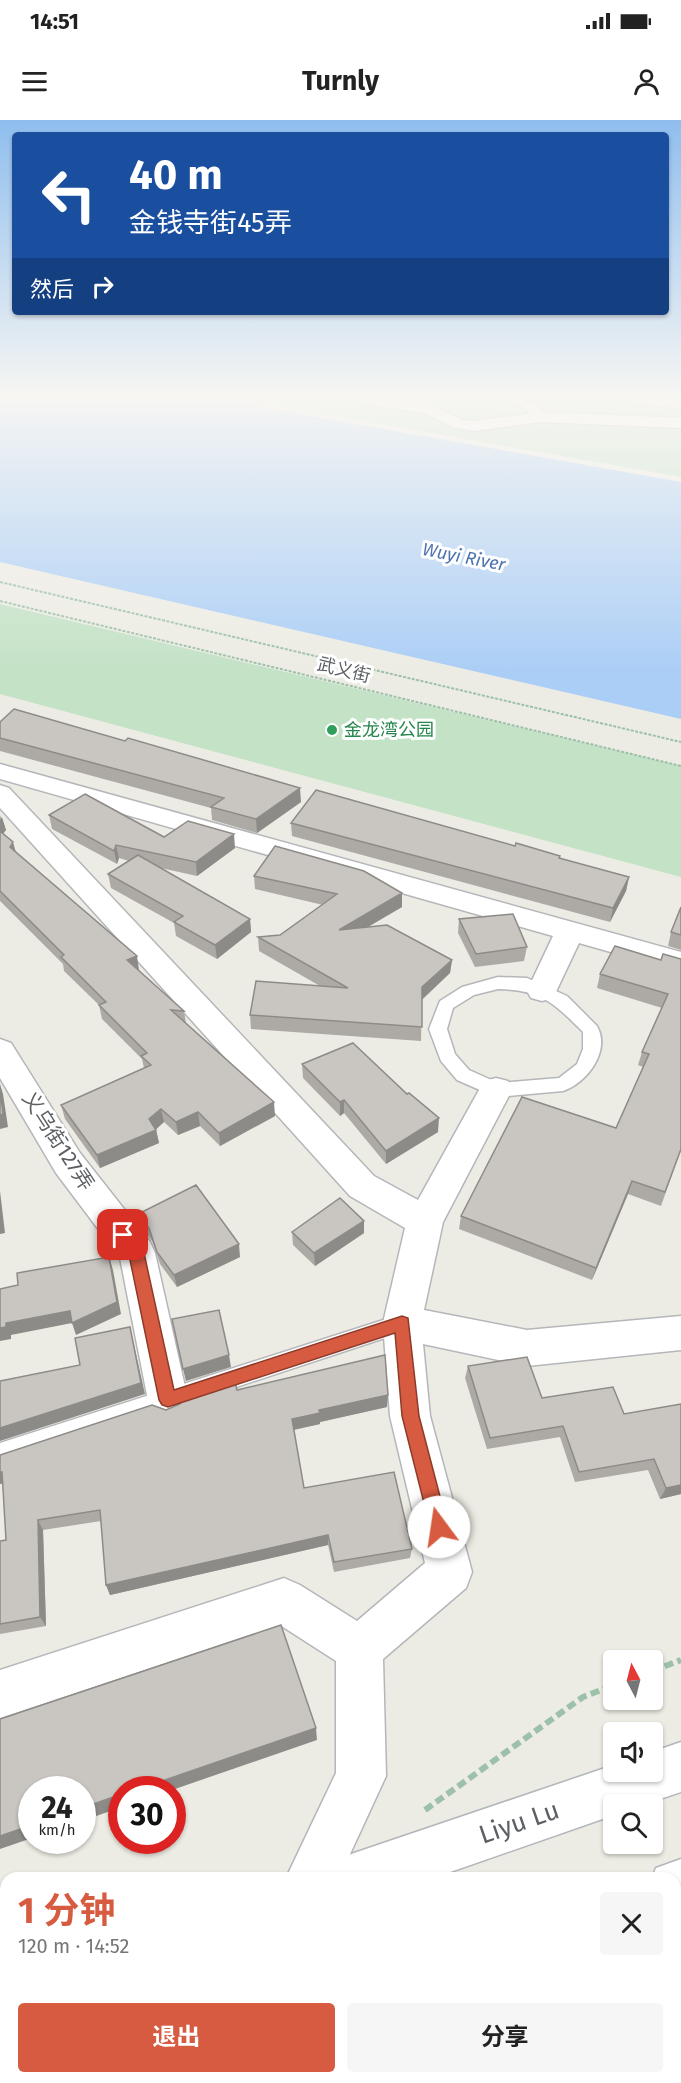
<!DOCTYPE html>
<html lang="zh">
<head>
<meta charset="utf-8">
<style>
	body { margin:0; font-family:"Fira Sans","Noto Sans SC",sans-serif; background:#f6f6f6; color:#222; height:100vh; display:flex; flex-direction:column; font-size:22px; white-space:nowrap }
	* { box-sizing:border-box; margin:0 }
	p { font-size:20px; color:#767676 }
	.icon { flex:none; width:33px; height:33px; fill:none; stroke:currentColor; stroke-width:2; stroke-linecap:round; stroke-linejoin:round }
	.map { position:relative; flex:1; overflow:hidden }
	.panel { position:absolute; left:0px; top:1752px; width:681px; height:212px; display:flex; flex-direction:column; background:#fff; border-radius:18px 18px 0 0; box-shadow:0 2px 4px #0004 }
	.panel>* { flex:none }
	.top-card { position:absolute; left:12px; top:12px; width:657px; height:183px; border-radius:6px; box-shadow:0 2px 4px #0004; background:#1a4fa0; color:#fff; overflow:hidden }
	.needle { width:39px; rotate:353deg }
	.buttons { position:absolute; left:603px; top:1530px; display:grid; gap:12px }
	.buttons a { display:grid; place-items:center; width:60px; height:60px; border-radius:6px; background:#fff; box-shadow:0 2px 4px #0004; font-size:30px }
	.speed { position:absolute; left:18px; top:1656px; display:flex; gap:12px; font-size:30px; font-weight:700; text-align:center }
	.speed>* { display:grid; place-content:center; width:78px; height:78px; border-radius:50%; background:#fff; box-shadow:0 2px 4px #0004; line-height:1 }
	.speed small { font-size:15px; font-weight:400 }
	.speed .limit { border:9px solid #d22; background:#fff; color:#111 }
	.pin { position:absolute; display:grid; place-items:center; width:51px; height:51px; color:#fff; margin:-26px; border-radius:12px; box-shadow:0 3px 9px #0006 }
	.me { position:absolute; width:66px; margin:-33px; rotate:346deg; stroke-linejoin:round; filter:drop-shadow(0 0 4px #0008) }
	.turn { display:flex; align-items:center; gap:21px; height:126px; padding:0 18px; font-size:27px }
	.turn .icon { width:78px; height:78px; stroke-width:2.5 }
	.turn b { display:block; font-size:42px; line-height:51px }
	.then { display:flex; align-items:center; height:57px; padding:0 18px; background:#0003; gap:12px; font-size:22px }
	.round { display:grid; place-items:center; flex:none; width:63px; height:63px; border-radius:6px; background:#f6f6f6 }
	.head { display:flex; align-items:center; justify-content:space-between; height:102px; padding:0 18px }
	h1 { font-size:36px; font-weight:700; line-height:45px; color:#d75b40 }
	.primary-button { display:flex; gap:12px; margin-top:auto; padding:12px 18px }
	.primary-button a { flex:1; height:69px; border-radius:6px; background:#d75b40; color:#fff; font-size:24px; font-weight:700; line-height:69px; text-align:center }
	.primary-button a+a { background:#f6f6f6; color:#222 }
	.status { display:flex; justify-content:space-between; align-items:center; height:42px; padding:0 30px; background:#fff; direction:ltr }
	.status svg { height:16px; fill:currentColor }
	header { display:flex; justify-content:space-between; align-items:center; height:78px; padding:0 18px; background:#fff; font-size:27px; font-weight:700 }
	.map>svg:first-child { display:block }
	.green { fill:#c3e2c6 }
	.water { fill:#abcef6 }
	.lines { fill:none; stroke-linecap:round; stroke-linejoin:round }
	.service-casing { stroke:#b5b6ba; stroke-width:3 }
	.pedestrian-casing { stroke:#b5b6ba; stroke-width:3 }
	.minor-casing { stroke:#b5b6ba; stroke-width:3 }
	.tertiary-casing { stroke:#b5b6ba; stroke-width:3 }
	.secondary-casing { stroke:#b3b6ba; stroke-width:3 }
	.path-far1 { stroke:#9cc0aa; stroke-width:2; stroke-dasharray:3 1.5; stroke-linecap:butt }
	.path { stroke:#9cc0aa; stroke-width:6; stroke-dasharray:9 4.5; stroke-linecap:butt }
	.service { fill:#fff; fill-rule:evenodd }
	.pedestrian { fill:#fff; fill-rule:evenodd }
	.minor { fill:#fff; fill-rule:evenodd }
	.tertiary { fill:#fff; fill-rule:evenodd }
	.secondary { fill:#fff; fill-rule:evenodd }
	.wall { fill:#adaaa6 }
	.shaded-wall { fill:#8d8b87 }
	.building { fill:#c9c6c1; stroke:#8d8b87; stroke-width:1.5 }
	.route { fill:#d75b40; stroke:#8c3b2a; stroke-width:1.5 }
	.leisure-dot { fill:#2e9e5b; stroke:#fff; stroke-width:2 }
	.labels { text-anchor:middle; stroke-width:6; stroke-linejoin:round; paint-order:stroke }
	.far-water-label { font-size:18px; font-style:italic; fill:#4e74af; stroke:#fff }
	.far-street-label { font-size:18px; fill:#5c5f63; stroke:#fff }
	.far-leisure-label { font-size:18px; fill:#27864d; stroke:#fff; text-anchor:start }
	.street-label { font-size:21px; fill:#5c5f63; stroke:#fff }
	.near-street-label { font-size:26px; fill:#5c5f63; stroke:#fff }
</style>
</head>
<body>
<div class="status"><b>14:51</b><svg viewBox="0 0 49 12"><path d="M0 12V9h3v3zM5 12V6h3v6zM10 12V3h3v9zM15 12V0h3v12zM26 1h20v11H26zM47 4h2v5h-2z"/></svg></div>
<header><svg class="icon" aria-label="menu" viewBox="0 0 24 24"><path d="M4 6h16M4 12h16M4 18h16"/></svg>Turnly<svg class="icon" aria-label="person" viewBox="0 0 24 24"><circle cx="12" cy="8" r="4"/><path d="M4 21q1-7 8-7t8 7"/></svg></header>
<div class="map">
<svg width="681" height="1963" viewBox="0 0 681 1963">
	<rect width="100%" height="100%" fill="#edece4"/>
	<path class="green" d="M227,277H681V357Z
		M0,484L681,646V757L0,574Z"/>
	<path class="water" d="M0,277H204L681,362V599L0,442Z"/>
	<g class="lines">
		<g class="service-casing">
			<path id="service" d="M498,857L527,858L567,876L597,906C611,931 587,963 563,971L496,977L457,960L441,941L429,909L440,881L462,867ZM498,869C541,870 553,882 583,912V929L577,944L559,958L498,963L469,950L455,934L447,909L453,888L474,875Z
				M402,1194L409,1196L413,1203L409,1210L0,1345V1323Z"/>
		</g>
		<g class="pedestrian-casing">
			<path id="pedestrian" d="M414,277H426L423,290H415Z
				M507,277C525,277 536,283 547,297L546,300H536L527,290Z
				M616,277H648L681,281V289L622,281Z"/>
		</g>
		<g class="minor-casing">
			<path id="minor" d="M355,277H376L432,285L462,300L474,301L541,292L681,298V308L541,302L474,311L452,307L428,294L362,283Z
				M0,644L681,832V852L579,823L553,878L542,881L531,878L527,871L553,816L0,659Z
				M0,665L9,668L374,1056L418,1080L484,961L496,958L508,961L512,970L443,1102L424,1190L527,1210L681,1196V1230L527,1246L423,1224L430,1296L472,1452L466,1468L383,1539L386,1656L339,1758H286L336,1653V1541L280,1505L0,1598V1550L284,1458L300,1465L357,1501L425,1443L390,1296L383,1203L405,1108L350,1076L0,688Z
				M0,919L11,923L80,1033L150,1122L155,1133L188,1280L182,1293L168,1299L154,1293L148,1280L120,1138L56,1053L0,958Z"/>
		</g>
		<g class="tertiary-casing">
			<path id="tertiary" d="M331,1958H389L391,1963H333Z"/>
		</g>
		<g class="secondary-casing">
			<path id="secondary" d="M681,1622V1672L645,1684H614V1695L433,1758H331L338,1739L357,1732L614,1645V1652H652V1632Z
				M681,1739V1791L675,1793V1758H652L656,1748Z
				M6,1859V1915L0,1917V1861Z
				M161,1958H231L229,1963H159Z"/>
		</g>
		<path class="path-far1" d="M0,462L681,622
			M0,481L681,646"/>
		<path class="path" d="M652,1551L681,1540
			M425,1690L583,1577L614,1565"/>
		<use href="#service" class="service"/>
		<use href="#pedestrian" class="pedestrian"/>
		<use href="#minor" class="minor"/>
		<use href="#tertiary" class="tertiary"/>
		<use href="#secondary" class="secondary"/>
	</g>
	<path class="wall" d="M0,602L301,682L257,713L212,700L211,688L0,631Z
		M0,695L6,710L3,713L16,733L139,850H138L184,891L186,903L275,996L220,1026L200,1006L178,1015L164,1002L156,1009L159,1023L100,1048L65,999L61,985L144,948L142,939L102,899L99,885L64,851L63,844L0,781Z
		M49,695L164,717L235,728L197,756L161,748L250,799L251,812L217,839L176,816L174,803L111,768L108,754L129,741L119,738L117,744L52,709Z
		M291,703L515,726L560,736L559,738L629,757L626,771L610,802L292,716Z
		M254,756L402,787L367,807L452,840L450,853L422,880L421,921L251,909L250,895L320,866L259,831L258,817L280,815L323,785L255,769Z
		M681,787V830L668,826L671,812Z
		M459,799L527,827L524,841L475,847L458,813Z
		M681,839V1029L661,1086L628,1074L592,1160L459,1109L461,1096L616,1008L643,947L638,945L642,932L662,888L597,868L600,854L661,840Z
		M302,944L438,1012L386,1044L344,993L340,996L303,958Z
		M138,1094L240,1137L177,1167L160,1144L152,1121L141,1107Z
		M292,1112L364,1113L315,1146L293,1125Z
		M468,1246L542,1278L624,1294L681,1284V1374L660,1379L648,1350L575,1362L560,1317L487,1329L465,1258Z
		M237,1270L387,1287L320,1302V1304L294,1310L304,1368L412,1429L410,1438L334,1452L328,1425L110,1475L106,1465L101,1401L43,1410L46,1506L0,1514V1421L6,1420L3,1364H0L166,1290Z"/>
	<path class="shaded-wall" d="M300,668L301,682L257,713L256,699Z
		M2,697L6,710L0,718V700Z
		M234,714L235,728L197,756L196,742Z
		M13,722L17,736L10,727Z
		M116,725L119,738L117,744L114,731Z
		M629,757L626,771L610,802L613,788Z
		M402,773V787L339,824V810Z
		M250,799L251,812L217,839L215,825Z
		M137,836L139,850L130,854L127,840Z
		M452,840L450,853L421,880L422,867Z
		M0,964L3,974L8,1007L0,1009Z
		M344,980V993L340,996V982Z
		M274,982L275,996L220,1026L219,1013Z
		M161,989L164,1002L153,1012L156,1010L159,1023L100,1048L97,1035L149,999Z
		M198,992L200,1006L178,1015L176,1002Z
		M439,998L438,1012L386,1044V1031Z
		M632,1061L628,1074L592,1160L596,1148Z
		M0,1071L5,1113L0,1114Z
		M364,1101V1113L315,1146L314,1133Z
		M239,1124L240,1137L177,1167L174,1155Z
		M109,1137L113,1150L121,1194L76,1215L72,1203L11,1215V1219L0,1221V1208L6,1203Z
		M130,1207L145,1274L0,1321V1308Z
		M229,1235L231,1247L186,1261L183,1249Z
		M388,1275L387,1287L320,1302V1304L292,1310V1299L319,1290Z
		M0,1352H2L8,1362L0,1364Z
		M681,1365V1374L660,1379L666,1368Z
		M38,1400L43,1410L46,1506L40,1497Z
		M328,1415V1425L110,1475L106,1465Z
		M316,1608L317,1620L172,1670H136Z
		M122,1674V1687L82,1701V1688Z
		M32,1705V1718L0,1729V1716Z"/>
	<path class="building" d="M14,589L125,621L128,618L300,668L256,699L211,687L224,678L0,618V602Z
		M316,670L515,726L516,723L560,736L559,738L629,757L613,788L291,703Z
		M85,674L164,717L188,701L234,714L196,742L116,725L114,731L49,695Z
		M0,711L13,722L10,727L137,836L127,840L184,891L171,890L274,982L219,1013L198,992L176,1002L161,989L149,999L156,1010L97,1035L61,985L151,945L141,936L147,933L99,885L106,882L61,837L64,835L0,771Z
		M275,726L364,751L402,773L339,810L387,805L452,840L422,867V907L250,895L256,861L348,868L258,817L280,815L337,774L254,756Z
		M138,735L250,799L215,825L174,802L183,796L108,754Z
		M681,787V815L671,812Z
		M513,794L527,827L476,834L459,799Z
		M615,826L661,840L663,834L681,839V1029L665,1072L632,1061L596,1148L461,1096L522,977L616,1008L649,934L642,932L668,874L600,854Z
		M353,923L407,974L409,973L439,998L386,1031L344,980L340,982L302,944Z
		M0,969L3,994L0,995Z
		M196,1065L239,1124L174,1155L157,1132L149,1108L138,1094Z
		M340,1078L364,1101L314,1133L292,1112Z
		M109,1137L117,1182L72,1203L70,1191L6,1203V1207L0,1208V1169L18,1165L17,1153Z
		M219,1190L229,1235L183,1249L172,1199Z
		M130,1207L141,1263L0,1308V1261L80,1245L75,1218Z
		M385,1235L388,1275L319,1290L320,1293L292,1299L304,1368L394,1352L412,1429L334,1442L328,1415L106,1465L100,1390L38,1400L40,1497L0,1504V1421L6,1420L2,1352H0V1335L152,1285L166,1290L180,1284L186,1274L234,1258L237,1270Z
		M527,1237L542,1278L613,1267L624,1294L681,1284V1365L666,1368L654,1339L579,1352L563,1306L490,1318L468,1246Z
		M281,1505L316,1608L136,1670H122V1674L82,1688V1670H32V1705L0,1716V1599Z"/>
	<linearGradient id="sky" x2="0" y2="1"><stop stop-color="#8fbeee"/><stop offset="0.5" stop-color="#f7f6f3"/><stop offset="1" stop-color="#f7f6f3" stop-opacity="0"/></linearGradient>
	<rect width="681" height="552" fill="url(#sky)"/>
	<path class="route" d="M123,1109L128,1111L144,1133L174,1270L402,1196L408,1198L419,1296L448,1407L445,1414L439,1416L433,1414L430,1407L402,1296L395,1213L168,1287L162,1285L159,1280L129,1135L115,1115L118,1111Z"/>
	<circle class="leisure-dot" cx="332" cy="610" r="6"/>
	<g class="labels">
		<g class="far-water-label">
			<text transform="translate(464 437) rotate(11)" y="6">Wuyi River</text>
		</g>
		<g class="far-street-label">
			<text transform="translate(344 550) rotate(14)" y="6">武义街</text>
		</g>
		<g class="far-leisure-label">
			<text x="344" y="616">金龙湾公园</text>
		</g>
		<g class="street-label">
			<text transform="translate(58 1021) rotate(57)" y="7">义乌街127弄</text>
		</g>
		<g class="near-street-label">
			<text transform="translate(519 1702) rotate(-19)" y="9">Liyu Lu</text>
		</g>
	</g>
</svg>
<div class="buttons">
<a><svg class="needle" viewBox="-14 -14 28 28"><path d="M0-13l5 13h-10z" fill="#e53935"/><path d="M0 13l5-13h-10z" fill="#767676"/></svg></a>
<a><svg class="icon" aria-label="sound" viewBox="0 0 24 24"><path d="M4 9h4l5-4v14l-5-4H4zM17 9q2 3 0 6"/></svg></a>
<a><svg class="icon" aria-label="search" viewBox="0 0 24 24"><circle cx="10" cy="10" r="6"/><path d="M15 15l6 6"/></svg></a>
</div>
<div class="speed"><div>24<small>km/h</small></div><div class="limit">30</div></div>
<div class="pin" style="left:123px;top:1115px;background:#d93025"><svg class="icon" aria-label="arrive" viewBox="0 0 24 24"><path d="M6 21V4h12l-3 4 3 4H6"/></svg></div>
<svg class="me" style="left:439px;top:1407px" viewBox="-20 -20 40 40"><circle r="19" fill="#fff"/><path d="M0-13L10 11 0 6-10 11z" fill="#d75b40"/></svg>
<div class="top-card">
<div class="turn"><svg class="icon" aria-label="left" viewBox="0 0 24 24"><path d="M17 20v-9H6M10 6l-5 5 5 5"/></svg><div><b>40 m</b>金钱寺街45弄</div></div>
<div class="then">然后<svg class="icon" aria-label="right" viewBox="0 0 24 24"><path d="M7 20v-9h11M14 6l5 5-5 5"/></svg></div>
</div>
<section class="panel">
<div class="head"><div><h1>1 分钟</h1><p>120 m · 14:52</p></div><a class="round"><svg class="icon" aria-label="close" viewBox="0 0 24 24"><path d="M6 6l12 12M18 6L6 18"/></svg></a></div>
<div class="primary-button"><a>退出</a><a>分享</a></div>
</section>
</div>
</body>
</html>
